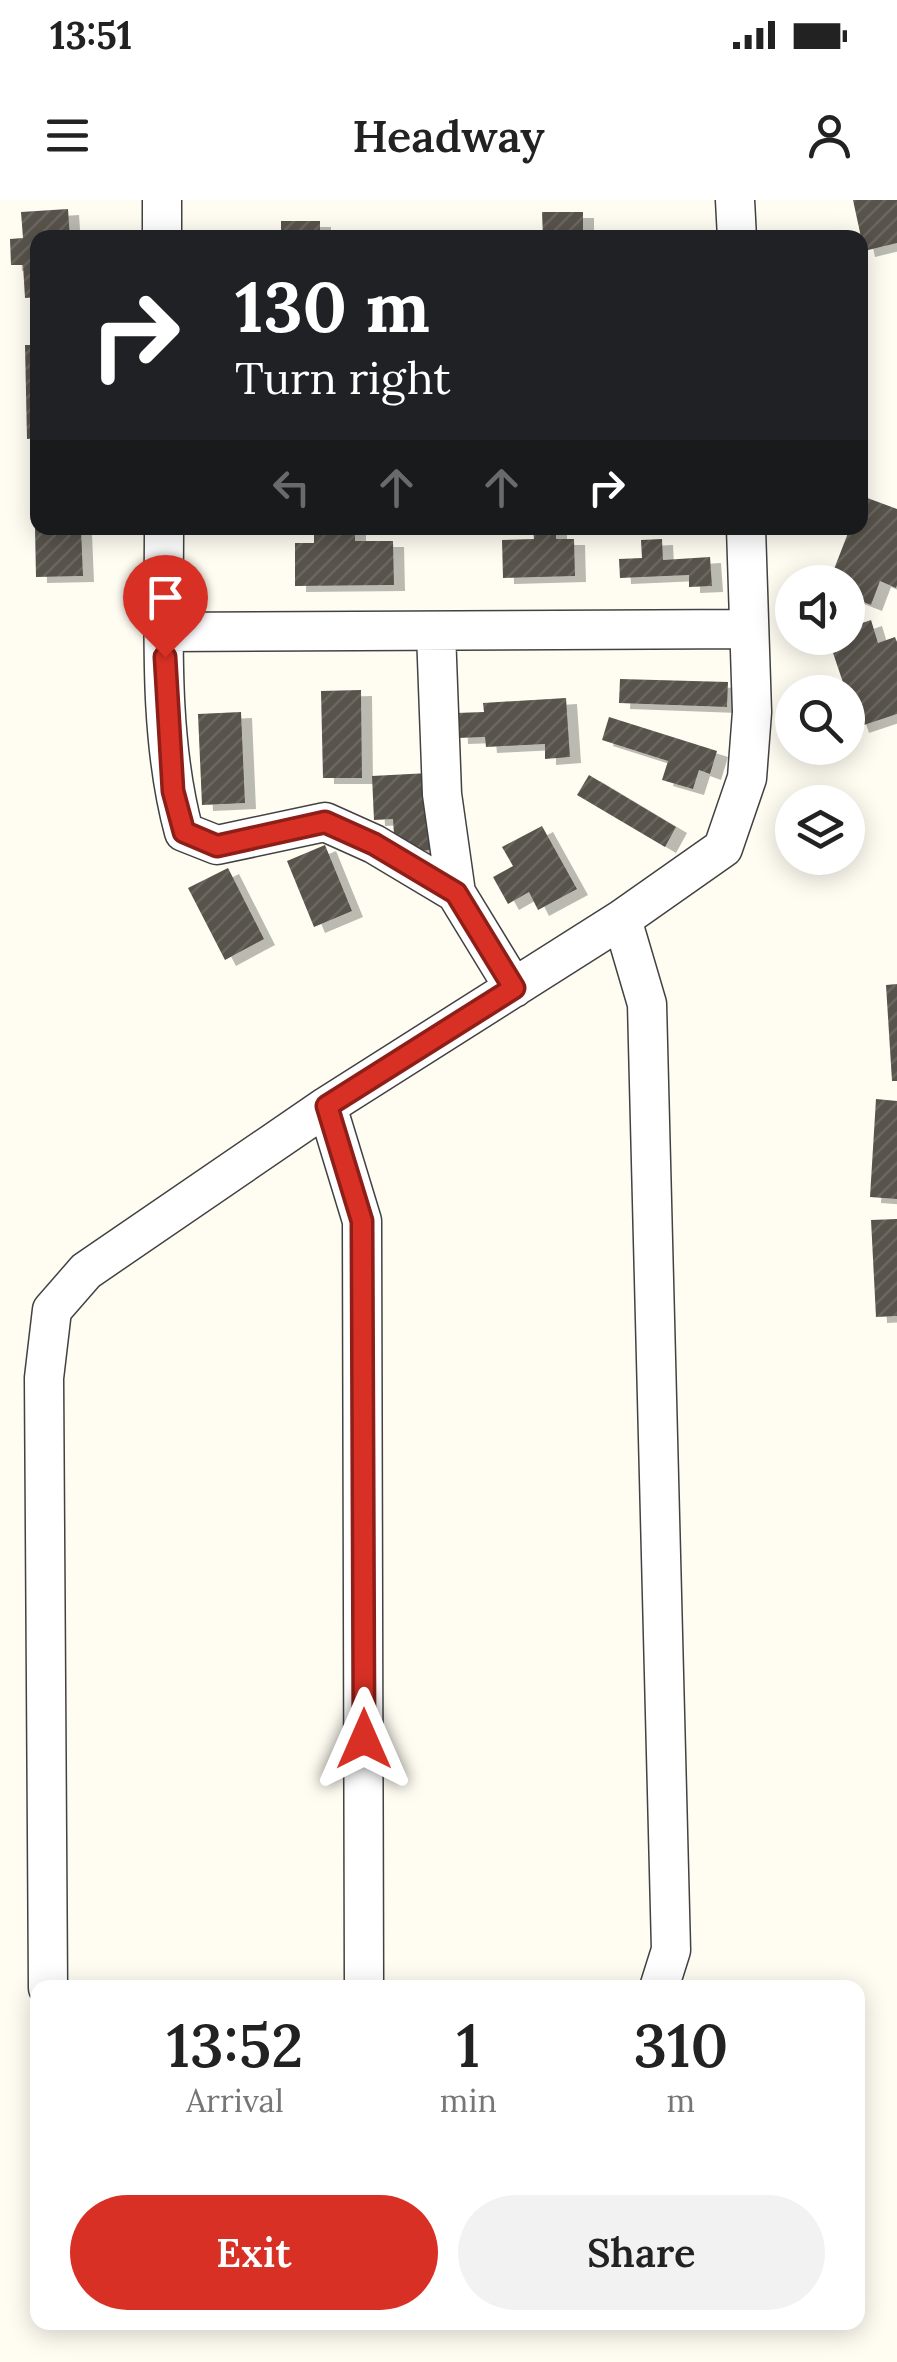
<!DOCTYPE html>
<html lang="en">
<head>
<meta charset="utf-8">
<style>
	body { margin:0; font-family:Lora,serif; background:#f2f2f2; color:#222; height:100vh; display:flex; flex-direction:column; font-size:38px; white-space:nowrap }
	* { box-sizing:border-box; margin:0 }
	p { font-size:32px; color:#767676 }
	.icon { flex:none; width:55px; height:55px; fill:none; stroke:currentColor; stroke-width:2; stroke-linecap:round; stroke-linejoin:round }
	.map { position:relative; flex:1; overflow:hidden }
	.sheet { position:absolute; left:30px; top:1780px; width:835px; height:350px; display:flex; flex-direction:column; background:#fff; border-radius:20px; box-shadow:0 5px 25px #0003 }
	.sheet>* { flex:none }
	.guide { position:absolute; left:30px; top:30px; width:838px; height:305px; border-radius:20px; box-shadow:0 5px 25px #0003; background:#202124; color:#fff; overflow:hidden }
	.controls { position:absolute; left:775px; top:365px; display:grid; gap:20px }
	.controls a { display:grid; place-items:center; width:90px; height:90px; border-radius:50%; background:#fff; box-shadow:0 5px 25px #0003; font-size:50px }
	.pin { position:absolute; display:grid; place-items:center; width:85px; height:85px; color:#fff; margin:-102px -42px; border-radius:50% 50% 50% 0; rotate:-45deg; box-shadow:0 0 10px #0007 }
	.pin .icon { rotate:45deg }
	.me { position:absolute; width:110px; margin:-55px; rotate:0deg; stroke-linejoin:round; filter:drop-shadow(0 0 8px #0008) }
	.turn { display:flex; align-items:center; gap:35px; height:210px; padding:0 40px; font-size:45px }
	.turn .icon { width:130px; height:130px; stroke-width:2.5 }
	.turn b { display:block; font-size:70px; line-height:85px }
	.lanes { display:flex; align-items:center; height:95px; padding:0 40px; background:#0003; justify-content:center; gap:50px; direction:ltr }
	.lanes .off { opacity:.35 }
	.eta { display:flex; justify-content:space-evenly; align-items:center; height:170px; text-align:center }
	.eta b { font-size:60px; font-weight:600; line-height:70px }
	.action { display:flex; gap:20px; margin-top:auto; padding:20px 40px }
	.action a { flex:1; height:115px; border-radius:60px; background:#d93025; color:#fff; font-size:40px; font-weight:600; line-height:115px; text-align:center }
	.action a+a { background:#f2f2f2; color:#222 }
	.status { display:flex; justify-content:space-between; align-items:center; height:70px; padding:0 50px; background:#fff; direction:ltr }
	.status svg { height:28px; fill:currentColor }
	header { display:flex; justify-content:space-between; align-items:center; height:130px; padding:0 40px; background:#fff; font-size:45px; font-weight:600 }
	.map>svg:first-child { display:block }
	.building { fill:url(#building-hatch); filter:url(#shadow) }
	.lines { fill:none; stroke-linecap:round; stroke-linejoin:round }
	.street-casing { stroke:#424242; stroke-width:41 }
	.street { stroke:#fff; stroke-width:38 }
	.route-casing { stroke:#8d1f18; stroke-width:25 }
	.route { stroke:#d93025; stroke-width:18 }
</style>
</head>
<body>
<div class="status"><b>13:51</b><svg viewBox="0 0 49 12"><path d="M0 12V9h3v3zM5 12V6h3v6zM10 12V3h3v9zM15 12V0h3v12zM26 1h20v11H26zM47 4h2v5h-2z"/></svg></div>
<header><svg class="icon" aria-label="menu" viewBox="0 0 24 24"><path d="M4 6h16M4 12h16M4 18h16"/></svg>Headway<svg class="icon" aria-label="person" viewBox="0 0 24 24"><circle cx="12" cy="8" r="4"/><path d="M4 21q1-7 8-7t8 7"/></svg></header>
<div class="map">
<svg width="897" height="2162" viewBox="0 0 897 2162">
	<defs>
		<pattern id="building-hatch" width="6" height="6" patternUnits="userSpaceOnUse" patternTransform="scale(2.5)"><rect width="6" height="6" fill="#58524c"/><path d="M-1 1l2-2M0 6l6-6M5 7l2-2" fill="none" stroke="#6b6661"/></pattern>
		<filter id="shadow"><feDropShadow dx="11" dy="6" stdDeviation="0" flood-color="#0004"/></filter>
	</defs>
	<rect width="100%" height="100%" fill="#fffdf2"/>
	<path class="building" d="M853,0H897V43L864,51Z
		M68,9L70,38H38V97L25,98L23,65H11L10,39L23,38L21,12Z
		M542,12H583V38H543Z
		M281,21H320V38H281Z
		M25,145H38V238L27,239Z
		M862,296L897,309V385L896,388L880,381L871,405L848,396V382H829L850,328H860Z
		M35,328H81L83,376L36,377Z
		M314,328H355V341H393L394,385L295,386V343H314Z
		M533,329H556V339H574L575,376L503,378L502,340L534,339Z
		M662,339L663,360L710,357L712,386L689,387V375L620,378L619,359L642,358L641,340Z
		M871,420L878,443L895,437L897,442V514L858,527L828,438H848V428Z
		M620,479L728,482L727,507L619,503Z
		M361,490L362,578H323L321,491Z
		M566,498L570,557L545,559V544L486,547L485,537L457,538L456,513L484,512L483,503Z
		M241,512L245,603L202,605L198,514Z
		M609,517L717,551L710,574L699,570L693,589L662,580L668,561L602,540Z
		M429,573L434,650L395,652L393,619L374,620L372,576Z
		M589,575L676,627L665,647L577,595Z
		M542,626L577,689L538,710L529,692L508,704L493,677L513,666L502,647Z
		M325,645L352,711L314,727L287,661Z
		M228,668L264,739L225,760L188,688Z
		M897,784V881H892L886,785Z
		M876,899L897,901V999L870,997Z
		M897,1019V1116L876,1117L871,1020Z"/>
	<g class="lines">
		<g class="street-casing">
			<path id="street" d="M162,0V38
				M735,0L737,38
				M164,328C164,426 158,537 184,632L217,645L325,622L374,644L456,693
				M165,432L749,429
				M436,432L442,594L456,693L514,788
				M622,719L647,804L671,1750L659,1788
				M327,906L362,1021L364,1788
				M48,1788L44,1178L52,1110L86,1071L327,906L622,719L723,648L747,578L752,512L746,328"/>
		</g>
		<use href="#street" class="street"/>
	</g>
	<g class="lines">
		<g class="route-casing">
			<path id="route" d="M165,457L173,591L184,632L217,646L325,622L374,644L456,693L514,788L327,906L362,1021L364,1539"/>
		</g>
		<use href="#route" class="route"/>
	</g>
</svg>
<div class="controls">
<a><svg class="icon" aria-label="sound" viewBox="0 0 24 24"><path d="M4 9h4l5-4v14l-5-4H4zM17 9q2 3 0 6"/></svg></a>
<a><svg class="icon" aria-label="search" viewBox="0 0 24 24"><circle cx="10" cy="10" r="6"/><path d="M15 15l6 6"/></svg></a>
<a><svg class="icon" aria-label="layers" viewBox="0 0 24 24"><path d="M12 4l9 5-9 5-9-5zM3 14l9 5 9-5"/></svg></a>
</div>
<div class="pin" style="left:165px;top:457px;background:#d93025"><svg class="icon" aria-label="arrive" viewBox="0 0 24 24"><path d="M6 21V4h12l-3 4 3 4H6"/></svg></div>
<svg class="me" style="left:364px;top:1539px" viewBox="-20 -20 40 40"><path d="M0-17L14 15 0 8-14 15z" fill="#d93025" stroke="#fff" stroke-width="4"/></svg>
<div class="guide">
<div class="turn"><svg class="icon" aria-label="right" viewBox="0 0 24 24"><path d="M7 20v-9h11M14 6l5 5-5 5"/></svg><div><b>130 m</b>Turn right</div></div>
<div class="lanes"><svg class="icon off" aria-label="left" viewBox="0 0 24 24"><path d="M17 20v-9H6M10 6l-5 5 5 5"/></svg><svg class="icon off" aria-label="ahead" viewBox="0 0 24 24"><path d="M12 20V5M6 11l6-6 6 6"/></svg><svg class="icon off" aria-label="ahead" viewBox="0 0 24 24"><path d="M12 20V5M6 11l6-6 6 6"/></svg><svg class="icon" aria-label="right" viewBox="0 0 24 24"><path d="M7 20v-9h11M14 6l5 5-5 5"/></svg></div>
</div>
<section class="sheet">
<div class="eta">
<div><b>13:52</b><p>Arrival</p></div>
<div><b>1</b><p>min</p></div>
<div><b>310</b><p>m</p></div>
</div>
<div class="action"><a>Exit</a><a>Share</a></div>
</section>
</div>
</body>
</html>
